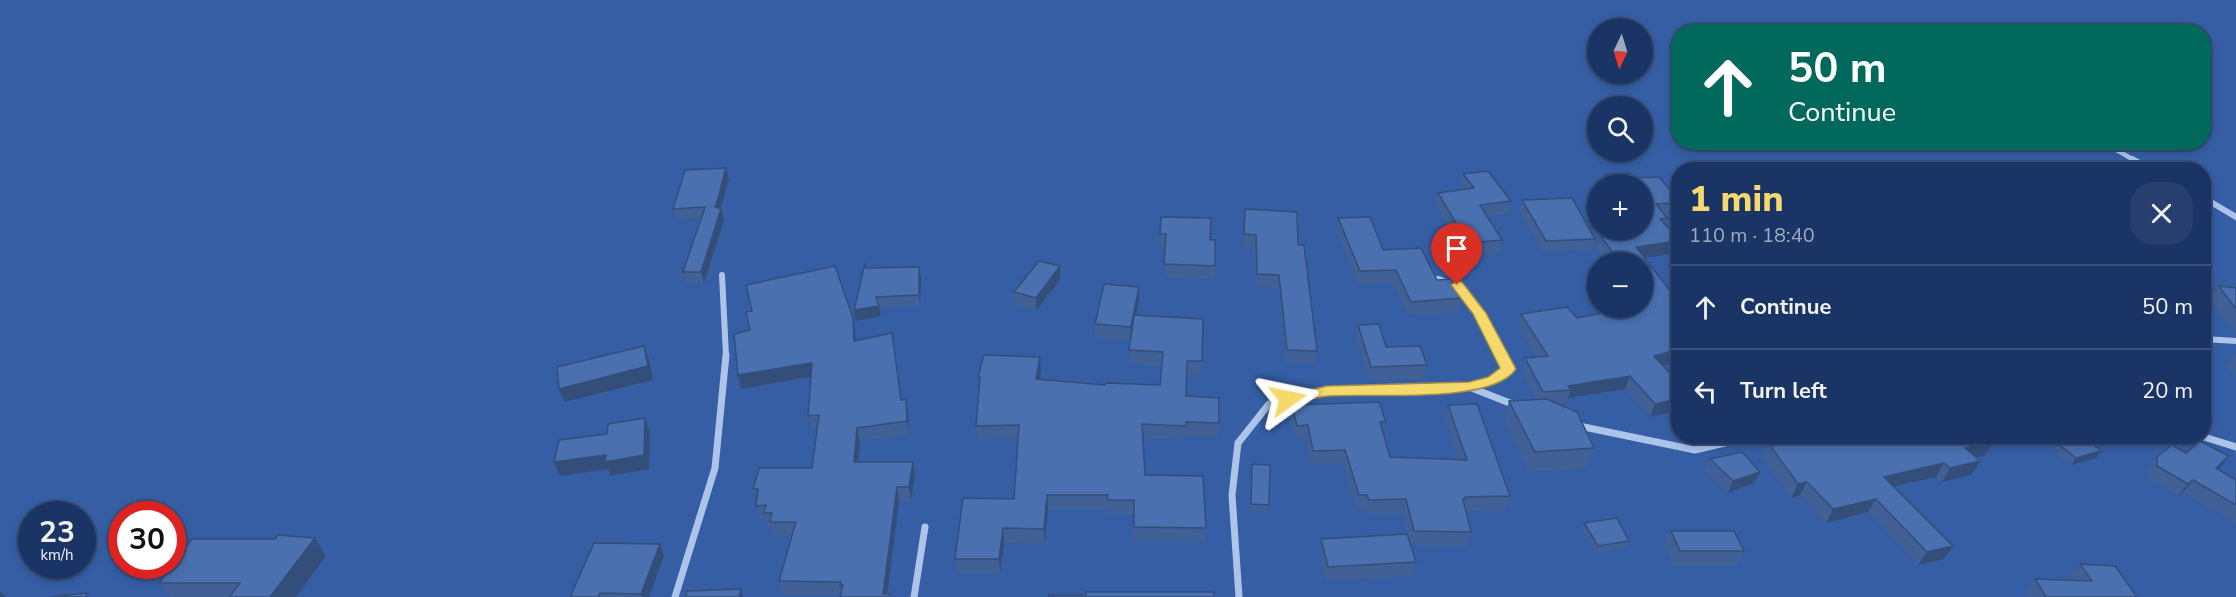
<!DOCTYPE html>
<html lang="en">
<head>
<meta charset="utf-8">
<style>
	body { margin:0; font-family:"Nunito Sans",sans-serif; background:#263f6e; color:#f1f3f6; height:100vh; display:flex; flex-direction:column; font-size:22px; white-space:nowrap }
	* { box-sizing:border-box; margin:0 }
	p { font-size:20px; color:#9faabf }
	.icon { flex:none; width:33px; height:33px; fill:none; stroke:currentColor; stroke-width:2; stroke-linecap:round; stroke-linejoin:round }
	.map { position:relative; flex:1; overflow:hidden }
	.details { position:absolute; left:1671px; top:162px; width:540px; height:282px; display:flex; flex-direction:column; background:#193465; border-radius:24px; box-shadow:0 3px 9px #0003,0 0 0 2px #374f79 }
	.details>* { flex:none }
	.top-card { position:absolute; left:1671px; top:24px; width:540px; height:126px; border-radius:24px; box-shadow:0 3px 9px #0003,0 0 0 2px #374f79; background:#00695c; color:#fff; overflow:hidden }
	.needle { width:39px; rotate:184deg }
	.tools { position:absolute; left:1587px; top:18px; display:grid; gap:12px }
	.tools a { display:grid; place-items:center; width:66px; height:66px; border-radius:50%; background:#193465; box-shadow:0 3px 9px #0003,0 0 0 2px #374f79; font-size:30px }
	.speed { position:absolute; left:18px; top:501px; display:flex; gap:12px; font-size:30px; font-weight:700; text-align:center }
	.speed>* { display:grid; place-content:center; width:78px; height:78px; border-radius:50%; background:#193465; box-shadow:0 3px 9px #0003,0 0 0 2px #374f79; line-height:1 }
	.speed small { font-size:15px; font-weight:400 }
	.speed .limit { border:9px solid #d22; background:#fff; color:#111 }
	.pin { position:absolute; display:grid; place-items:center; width:51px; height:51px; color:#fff; margin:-62px -26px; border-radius:50% 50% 50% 0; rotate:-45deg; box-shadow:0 0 6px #0007 }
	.pin .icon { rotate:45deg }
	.me { position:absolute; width:66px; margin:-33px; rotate:78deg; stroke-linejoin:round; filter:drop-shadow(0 0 4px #0008) }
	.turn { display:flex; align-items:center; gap:21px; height:126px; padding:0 18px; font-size:27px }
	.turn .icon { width:78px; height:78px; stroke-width:2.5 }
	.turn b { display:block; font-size:42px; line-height:51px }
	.round { display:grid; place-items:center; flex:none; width:63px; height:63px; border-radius:24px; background:#263f6e }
	.overview { display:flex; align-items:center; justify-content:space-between; height:102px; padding:0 18px }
	h1 { font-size:36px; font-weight:800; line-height:45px; color:#f6d96d }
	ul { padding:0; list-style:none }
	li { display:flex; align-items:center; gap:18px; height:84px; padding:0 18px; border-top:2px solid #374f79 }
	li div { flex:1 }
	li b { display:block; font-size:22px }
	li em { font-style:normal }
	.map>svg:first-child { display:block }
	.green { fill:#355ea4; fill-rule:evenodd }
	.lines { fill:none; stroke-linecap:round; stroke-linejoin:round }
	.service-far1 { stroke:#acc3ea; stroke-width:4.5 }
	.service { stroke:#acc3ea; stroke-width:5 }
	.minor-far2 { stroke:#acc3ea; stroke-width:4.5 }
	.minor-far1 { stroke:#acc3ea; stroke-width:6 }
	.minor { stroke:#acc3ea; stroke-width:7 }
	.wall { fill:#406096 }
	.shaded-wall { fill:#344e7a }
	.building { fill:#4a70af; stroke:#344e7a; stroke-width:1.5 }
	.route { fill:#f6d96d; stroke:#a08d47; stroke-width:1.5 }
</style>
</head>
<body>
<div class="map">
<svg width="2236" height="597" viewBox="0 0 2236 597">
	<rect width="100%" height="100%" fill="#214687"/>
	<path class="green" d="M0,0H2236V597H0ZM1598,28H1642V74H1598ZM1678,32H2204V142H1678ZM1598,106H1642V152H1598ZM1678,170H2204V436H1678ZM1598,184H1642V230H1598ZM1598,262H1642V308H1598ZM32,514H82V566H32ZM122,514H172V566H122Z"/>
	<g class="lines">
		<path class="service-far1" d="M1438,278L1457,285L1479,313L1501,356"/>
		<path class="service" d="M1469,387L1493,381L1508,369L1501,355"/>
		<path class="minor-far2" d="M2106,144L2134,160"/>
		<path class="minor-far1" d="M2132,159L2152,170
			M2204,198L2236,217
			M722,275L726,356
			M2204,339L2236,341"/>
		<path class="minor" d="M1579,426L1695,450L1754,436
			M2201,436L2236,447
			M675,597L715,468L726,355
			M914,597L925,527
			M1239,597L1232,495L1238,443L1269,404L1327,391L1469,387L1515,405"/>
	</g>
	<path class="wall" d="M2003,142H2033L2009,146Z
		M726,168L729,179L721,209L724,220L704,283H686L683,272L701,218L676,220L673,209Z
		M1463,174L1511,201L1508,214L1487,216L1502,240L1499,254L1465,256L1436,206L1438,193L1463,190L1460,186Z
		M1605,174L1635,178L1678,200V209L1676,215L1665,216L1667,218L1665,225L1678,238V247L1676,253L1644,258L1671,292H1678V362L1663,366L1678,382V411L1650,417L1625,389L1568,398L1566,403L1557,404L1594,448L1587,468L1529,472L1504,421L1509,401L1537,400L1522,371L1525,358L1536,357L1517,327L1521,314L1577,318L1613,311L1610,308H1642V262H1607L1595,246L1599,234L1642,230V184H1602Z
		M1522,200L1595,239L1591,250L1543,252L1519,211Z
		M1245,209L1298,245L1317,351L1315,364L1286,363L1278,288L1256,287L1254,248L1243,247Z
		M1161,217L1210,240L1215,266L1214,279L1164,277L1165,247H1159Z
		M1338,218L1383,250L1437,280L1461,298L1458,312L1408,315L1393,283L1358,284L1336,231Z
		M1060,266V280L1036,311L1015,305L1014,292Z
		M866,268L921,277L920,305L879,307L881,316L856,321Z
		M1598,273V294L1591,287L1595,274Z
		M2219,286L2236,288V332L2234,331L2210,299Z
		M1139,287V301L1136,315L1203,319L1201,375H1186V396L1219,423L1218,437L1185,436V440L1143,438L1145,475L1206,528L1205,542H1134V514H1107V509H1048L1045,544L1004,543L1000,574L957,573L955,559L1014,499L1018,439L977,440L976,426L979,387L978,377L1041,371L1039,379L1105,385H1160L1162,366L1129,364L1130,341L1095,337V324Z
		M853,318L856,341L902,400L908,413L909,435L860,441L858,462H913L915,475L911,501H899L888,594H891V597H840V595H783L779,581L792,536H773L771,527H768L765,519H760L756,506L757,501L753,489L812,468L817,429H811L808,416L811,377L741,389Z
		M1358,325L1386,347L1427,365L1424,379L1369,380L1356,338Z
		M2235,353H2236V375L2225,366Z
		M2204,375L2212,411L2204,423Z
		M1292,405L1386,422L1383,434L1390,457L1458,460L1445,419L1448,405L1510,496L1506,510L1466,511L1471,532L1467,546L1410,545L1416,562L1413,576L1326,581L1319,553L1321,539L1410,545L1403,513L1366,514L1364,508L1356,509L1343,464H1311L1306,439H1295L1290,419Z
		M1771,436H1986L1993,443L1984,456L1976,458L1980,461L1971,475L1942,482L1936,477L1894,486L1944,559L1918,565L1868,512L1826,523L1800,495L1791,498L1762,457Z
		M2057,443L2096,458L2071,465L2052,450Z
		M2157,457L2218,470L2236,480V524L2183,492L2178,496L2147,478V470Z
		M1710,459L1754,483L1728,493L1704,471Z
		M1252,464L1269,505L1268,512L1250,511Z
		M1584,523L1629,541L1626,548L1595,553L1582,530Z
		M1671,531L1744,551L1737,565H1673L1664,545Z
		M275,539L326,556L296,597H170L159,583Z
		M660,544L664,555L649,597H570Z
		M2080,564L2137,597H2028L2025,593L2035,579L2072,581L2070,577Z"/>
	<path class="shaded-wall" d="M2012,142H2033L2009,146Z
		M726,168L729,179L720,211L721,209L724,220L704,283L701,272L719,217L716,206Z
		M1678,241V247L1676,253L1632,260L1636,247Z
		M1060,266V280L1036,311V298Z
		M919,267L921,277L920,305L919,295Z
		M1139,287V301L1130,341L1131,327Z
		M879,306L881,316L856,321L854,310Z
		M853,318L855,331L857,355L854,341Z
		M644,346L649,359L653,380L565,402L559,389Z
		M1678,350V362L1649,370L1654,356Z
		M1040,357L1041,371L1037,393L1036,379Z
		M812,363L814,376L741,389L738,375Z
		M1630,376L1625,389L1568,398L1571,390L1568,386Z
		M906,399L908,413L909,435L907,421Z
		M1678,399V411L1650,417L1655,404Z
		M645,418L650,432L649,469L610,476L608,469L560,476L554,462L606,455Z
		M857,428L860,441L857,476L854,462Z
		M1993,443L1984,456L1957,461L1965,448Z
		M2101,451L2096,458L2071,465L2076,458Z
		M2229,456L2219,469L2205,481L2216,468Z
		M1980,461L1971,475L1942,482L1950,468Z
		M913,462L915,475L911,501L909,487Z
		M1944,463L1936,477L1877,490L1884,477Z
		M1760,472L1754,483L1728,493L1733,481Z
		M2193,480L2183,492L2178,496L2188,484Z
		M1807,482L1800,495L1791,498L1798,484Z
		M897,487L899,501L887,597L883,594Z
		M1047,495L1048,509L1045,544L1044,529Z
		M1876,499L1868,512L1826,523L1833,509Z
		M1003,528L1004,543L1000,574L999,559Z
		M315,538L326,556L296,597H270Z
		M660,544L664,555L649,597H642L641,594Z
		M1953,546L1944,559L1918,565L1927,552Z
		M741,589L743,597H739Z
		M0,591L6,597H0Z"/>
	<path class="building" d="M726,168L716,206H714L721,209L701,272H683L705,207L673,209L685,170Z
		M1488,171L1511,201L1480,205L1502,240L1468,243L1438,193L1474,188L1463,174Z
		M1630,173L1635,178L1659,177L1678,200V203L1656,204L1667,218L1660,219L1678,238V241L1636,247L1671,292H1678V350L1654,356L1678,382V399L1655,404L1630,376L1568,386L1571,390L1543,392L1525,358L1548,356L1521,314L1567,307L1577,318L1623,309L1622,308H1642V262H1620L1599,234L1628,230H1642V227H1646L1642,223V184H1612L1605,174Z
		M1572,198L1595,239L1546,241L1522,200Z
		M1245,209L1297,212L1298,245H1304L1317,351L1287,350L1279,275L1257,274L1256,235L1244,234Z
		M1161,217L1211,218L1210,240H1215V266L1164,264L1166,234H1160Z
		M1370,217L1383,250L1421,248L1437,280L1451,279L1461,298L1411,302L1396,270L1360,271L1338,218Z
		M1039,261L1060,266L1036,298L1014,292Z
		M865,263L866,268L919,267V295L876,297L879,306L854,310Z
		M835,266L853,318L854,341L892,333L901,400L906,399L907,421L857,428L854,462H913L909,487H897L883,594H891L890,597H840L843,585H840L841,582L779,581L796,522H770L772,513H764L766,505L756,506L758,489H753L759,468H812L819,415L808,416L812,363L738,375L734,334L750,330L746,312L752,311L746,285Z
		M1104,284L1139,287L1131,327L1095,324Z
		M2219,286L2236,288V309Z
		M1134,315L1203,319L1202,361H1187L1186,396L1219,398V423L1186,422V426L1142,424L1145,475L1203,476L1206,528L1134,527V500H1107L1108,495H1047L1044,529L1003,528L999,559H955L963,498L1014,499L1019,425L976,426L980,377H978L984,355L1040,357L1036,379L1105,385L1106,383L1160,385L1163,352L1129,350Z
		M1379,324L1386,347L1420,346L1427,365L1371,367L1358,325Z
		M644,346L648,366L559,389L557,367Z
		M2204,375L2211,396L2212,411L2204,408Z
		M1547,399L1577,412L1594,448L1535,452L1509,401Z
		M1379,402L1386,422H1380L1390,457L1467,460L1448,405L1477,404L1510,496L1465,497L1466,499H1463L1471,532L1414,531L1406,499L1369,500L1367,495H1359L1345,450L1313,451L1308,425L1297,426L1292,405Z
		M645,418L644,455L605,462L606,455L554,462L559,440L607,434L608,424Z
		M1773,436H1986L1993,443L1965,448L1980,461L1950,468L1944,463L1884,477L1953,546L1927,552L1876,499L1833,509L1807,482L1798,484L1769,444L1778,442Z
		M2081,436H2083L2101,451L2076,458L2057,443Z
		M2200,441L2229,456L2216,468L2236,480V505L2193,480L2188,484L2157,466V457L2172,445L2186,453Z
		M1742,452L1760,472L1733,481L1710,459Z
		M1252,464L1270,465L1269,505L1251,504Z
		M1617,518L1629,541L1598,546L1584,523Z
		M1671,531H1734L1744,551H1680Z
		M1407,534L1416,562L1328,567L1321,539Z
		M278,535L315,538L270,597H229L240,583H159L192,539H275Z
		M594,543L660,544L641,594L600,593L598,597H570Z
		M2080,564L2115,566L2137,597H2046L2035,579L2092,581Z
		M741,589L739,597H686L687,591Z
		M1086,592H1214V597H1048L1049,595H1086Z
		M88,593L85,597H50Z"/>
	<path class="route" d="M1457,281L1462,282L1486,313L1516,369C1492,405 1371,393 1329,396C1315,397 1302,402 1288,405L1283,403L1281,399L1283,396L1327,386L1469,382L1488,377L1500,368L1473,314L1451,285Z"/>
</svg>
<div class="tools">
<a><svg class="needle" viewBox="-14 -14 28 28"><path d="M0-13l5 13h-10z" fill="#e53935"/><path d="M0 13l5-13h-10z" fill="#9faabf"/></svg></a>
<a><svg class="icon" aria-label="search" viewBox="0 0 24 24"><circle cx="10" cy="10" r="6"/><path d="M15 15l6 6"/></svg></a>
<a>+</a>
<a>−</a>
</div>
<div class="speed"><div>23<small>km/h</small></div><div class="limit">30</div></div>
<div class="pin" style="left:1457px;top:285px;background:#d93025"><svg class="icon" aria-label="arrive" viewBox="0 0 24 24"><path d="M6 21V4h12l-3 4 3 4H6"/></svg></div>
<svg class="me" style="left:1288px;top:399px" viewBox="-20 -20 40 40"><path d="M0-17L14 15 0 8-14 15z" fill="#f6d96d" stroke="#fff" stroke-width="4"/></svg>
<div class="top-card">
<div class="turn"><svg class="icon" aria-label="ahead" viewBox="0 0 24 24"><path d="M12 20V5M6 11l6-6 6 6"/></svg><div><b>50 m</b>Continue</div></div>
</div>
<section class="details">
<div class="overview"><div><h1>1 min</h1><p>110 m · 18:40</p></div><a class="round"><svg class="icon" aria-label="close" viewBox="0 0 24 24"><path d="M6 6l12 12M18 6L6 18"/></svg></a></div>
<ul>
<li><svg class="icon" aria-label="ahead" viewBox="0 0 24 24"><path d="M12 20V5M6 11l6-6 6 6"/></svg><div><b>Continue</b></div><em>50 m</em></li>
<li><svg class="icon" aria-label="left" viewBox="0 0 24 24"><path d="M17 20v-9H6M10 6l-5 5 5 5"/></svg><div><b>Turn left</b></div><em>20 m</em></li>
</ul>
</section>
</div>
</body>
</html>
